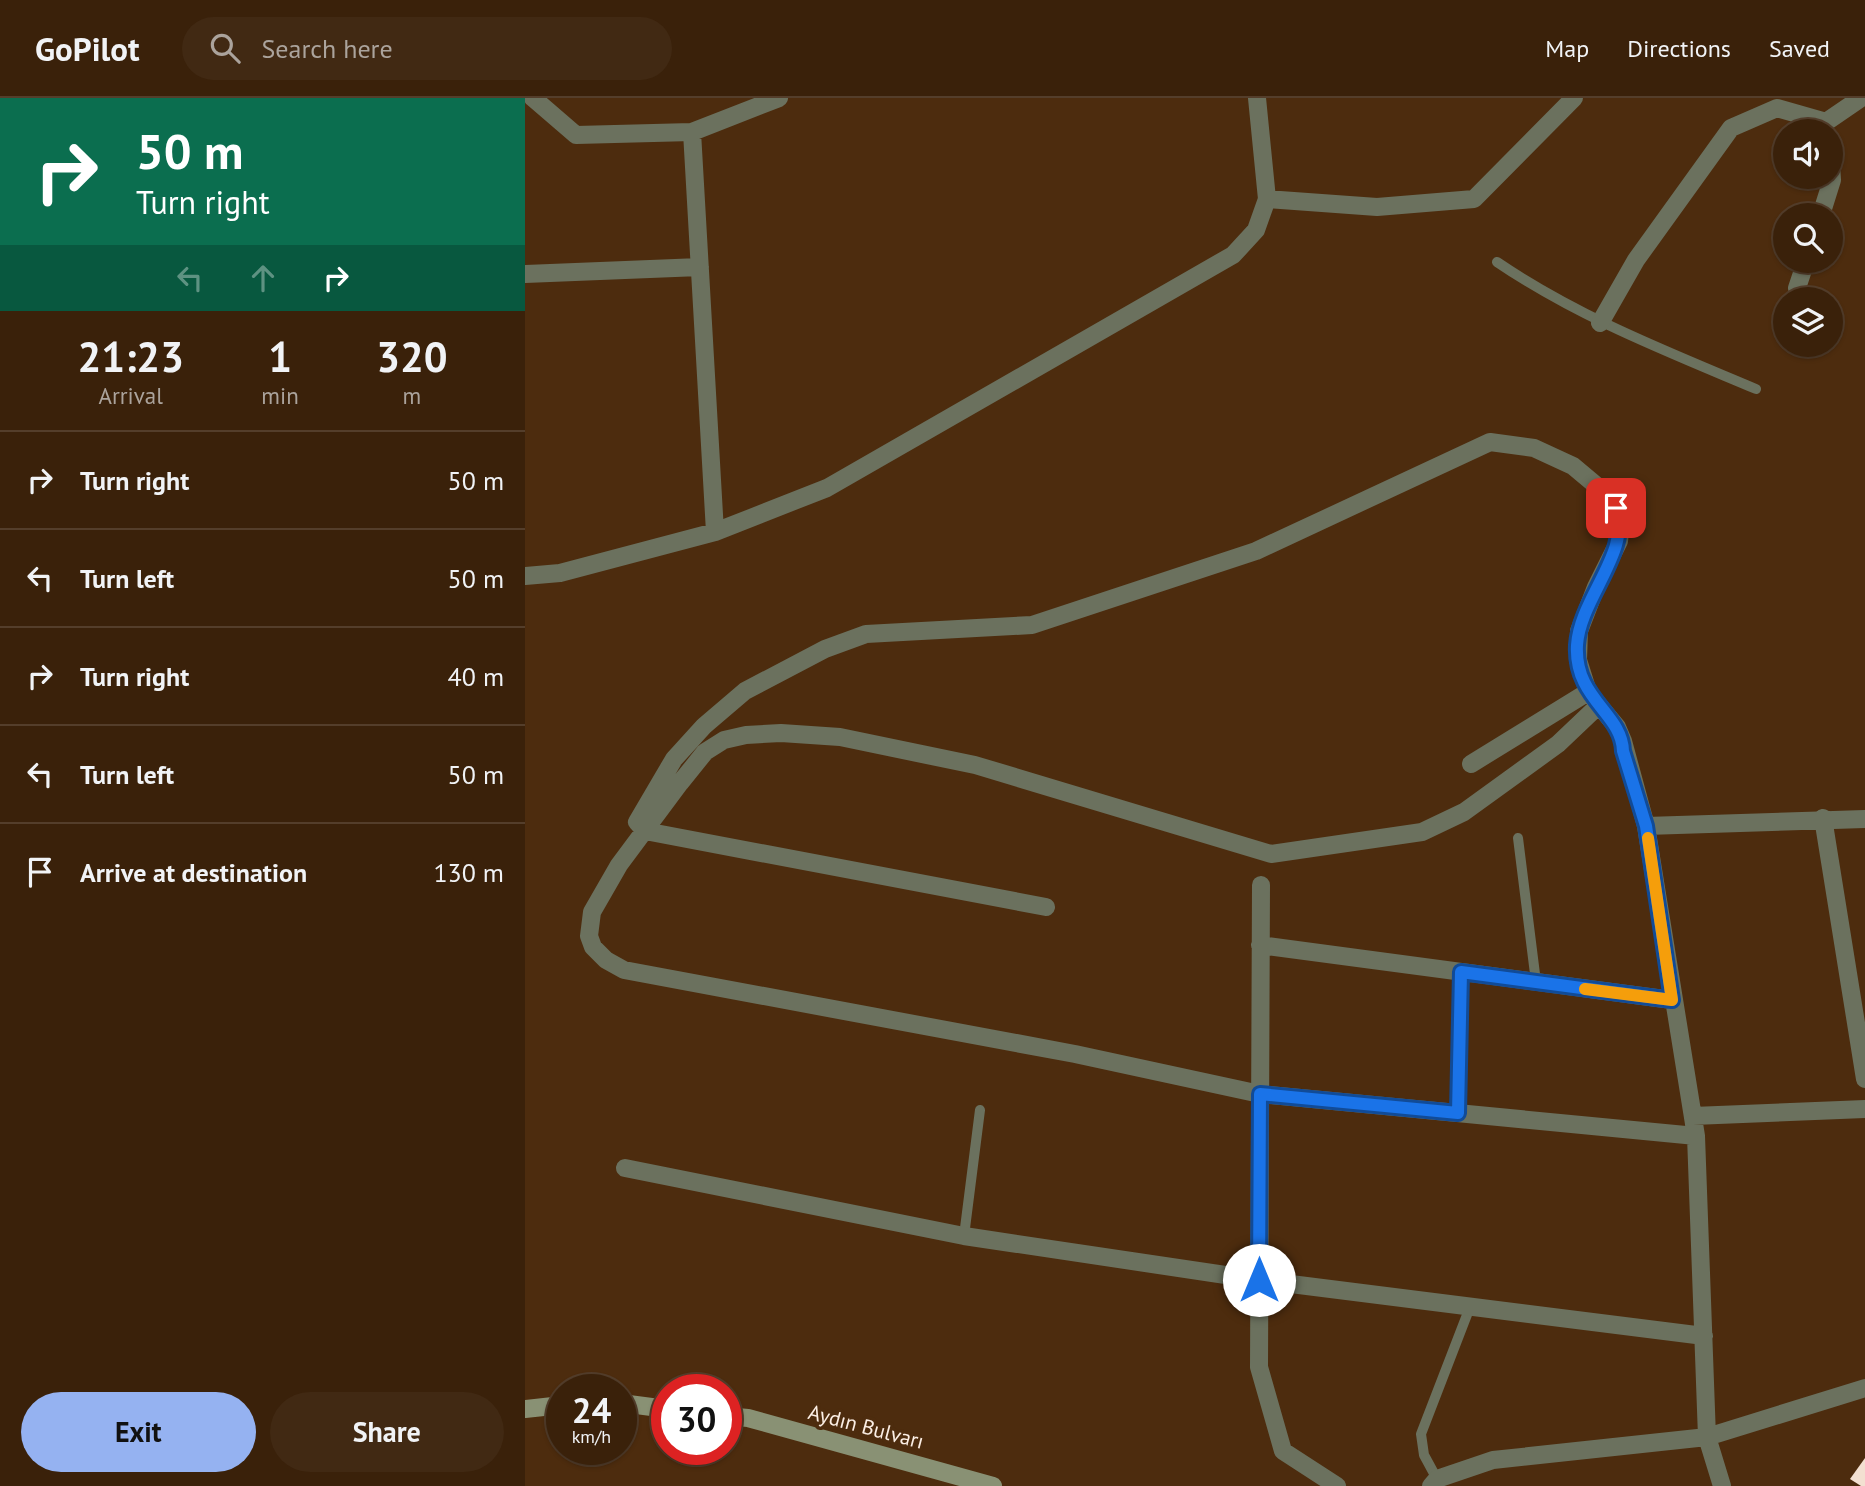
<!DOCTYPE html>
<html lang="en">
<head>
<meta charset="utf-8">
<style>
	body { margin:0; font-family:"PT Sans",sans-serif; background:#412913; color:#f1f3f6; height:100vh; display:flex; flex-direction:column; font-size:26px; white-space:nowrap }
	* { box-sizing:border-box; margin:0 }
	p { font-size:23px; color:#aba39c }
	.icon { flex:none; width:38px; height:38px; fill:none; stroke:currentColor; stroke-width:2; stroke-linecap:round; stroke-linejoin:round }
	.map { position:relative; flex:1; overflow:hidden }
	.panel { display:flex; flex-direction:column; background:#3a210a; width:525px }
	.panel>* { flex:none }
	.hud { background:#0b6e4f; color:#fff; overflow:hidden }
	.controls { position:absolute; left:1248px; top:21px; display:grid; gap:14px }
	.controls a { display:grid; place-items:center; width:70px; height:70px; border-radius:50%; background:#3a210a; box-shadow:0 2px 5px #0004,0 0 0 2px #543e2b; font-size:35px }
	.speed { position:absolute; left:21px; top:1276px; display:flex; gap:14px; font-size:35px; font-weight:700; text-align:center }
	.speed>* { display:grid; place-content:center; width:91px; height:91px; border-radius:50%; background:#3a210a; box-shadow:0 2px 5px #0004,0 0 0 2px #543e2b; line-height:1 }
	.speed small { font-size:18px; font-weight:400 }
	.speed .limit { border:10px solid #d22; background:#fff; color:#111 }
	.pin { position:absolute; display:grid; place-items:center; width:60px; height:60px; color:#fff; margin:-30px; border-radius:14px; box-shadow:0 4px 10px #0006 }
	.me { position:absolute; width:77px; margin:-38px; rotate:0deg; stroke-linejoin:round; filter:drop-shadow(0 0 5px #0008) }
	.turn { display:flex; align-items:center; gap:24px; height:147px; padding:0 21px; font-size:32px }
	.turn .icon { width:91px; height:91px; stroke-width:2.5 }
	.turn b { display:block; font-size:49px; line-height:60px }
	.lanes { display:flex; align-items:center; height:66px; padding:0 21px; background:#0003; justify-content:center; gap:35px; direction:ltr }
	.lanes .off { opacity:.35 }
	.eta { display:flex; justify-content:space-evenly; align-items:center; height:119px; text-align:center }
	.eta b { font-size:42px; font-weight:600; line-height:49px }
	.action { display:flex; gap:14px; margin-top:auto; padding:14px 21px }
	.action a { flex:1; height:80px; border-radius:42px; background:#95b2f1; color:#111; font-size:28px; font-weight:600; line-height:80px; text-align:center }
	.action a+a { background:#412913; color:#f1f3f6 }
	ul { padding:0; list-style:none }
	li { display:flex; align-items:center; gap:21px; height:98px; padding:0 21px; border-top:2px solid #543e2b }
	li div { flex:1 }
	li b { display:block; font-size:26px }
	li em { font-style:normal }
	header { display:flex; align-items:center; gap:42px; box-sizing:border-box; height:98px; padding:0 35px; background:#3a210a; border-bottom:2px solid #543e2b }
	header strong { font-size:33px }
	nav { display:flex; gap:38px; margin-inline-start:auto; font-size:24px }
	.search { width:490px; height:63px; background:#412913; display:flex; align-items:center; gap:18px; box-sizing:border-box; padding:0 24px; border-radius:38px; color:#aba39c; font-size:26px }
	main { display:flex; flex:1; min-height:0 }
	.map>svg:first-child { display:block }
	.building { fill:#f3e0d1 }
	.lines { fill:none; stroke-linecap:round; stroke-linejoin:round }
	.lane { stroke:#6b715e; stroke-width:10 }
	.street { stroke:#6b715e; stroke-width:18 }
	.secondary { stroke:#899174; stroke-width:18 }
	.route-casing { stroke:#114b97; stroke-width:18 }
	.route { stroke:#1a73e8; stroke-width:12 }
	.slow { stroke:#f59e0b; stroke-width:12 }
	.labels { text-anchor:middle; stroke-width:7; stroke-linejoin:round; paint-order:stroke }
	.street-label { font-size:21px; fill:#fcefe5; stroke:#4d2c0e }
</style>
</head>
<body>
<header>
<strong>GoPilot</strong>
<div class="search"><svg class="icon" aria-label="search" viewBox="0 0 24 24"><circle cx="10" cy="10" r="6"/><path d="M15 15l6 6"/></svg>Search here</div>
<nav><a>Map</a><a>Directions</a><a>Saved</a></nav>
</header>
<main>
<section class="panel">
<div class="hud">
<div class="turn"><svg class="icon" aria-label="right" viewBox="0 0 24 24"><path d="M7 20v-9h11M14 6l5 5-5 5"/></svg><div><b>50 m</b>Turn right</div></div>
<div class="lanes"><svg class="icon off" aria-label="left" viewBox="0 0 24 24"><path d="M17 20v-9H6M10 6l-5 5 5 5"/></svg><svg class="icon off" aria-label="ahead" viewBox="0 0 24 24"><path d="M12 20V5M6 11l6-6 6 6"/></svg><svg class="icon" aria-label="right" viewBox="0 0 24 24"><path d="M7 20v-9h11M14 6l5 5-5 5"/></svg></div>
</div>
<div class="eta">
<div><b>21:23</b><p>Arrival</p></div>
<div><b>1</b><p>min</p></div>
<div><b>320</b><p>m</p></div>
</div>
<ul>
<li><svg class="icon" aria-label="right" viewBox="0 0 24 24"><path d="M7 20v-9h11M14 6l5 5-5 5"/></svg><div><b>Turn right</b></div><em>50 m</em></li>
<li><svg class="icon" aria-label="left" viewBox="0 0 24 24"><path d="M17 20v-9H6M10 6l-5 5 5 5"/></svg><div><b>Turn left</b></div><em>50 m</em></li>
<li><svg class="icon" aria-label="right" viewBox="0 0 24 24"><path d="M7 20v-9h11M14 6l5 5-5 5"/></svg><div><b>Turn right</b></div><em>40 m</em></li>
<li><svg class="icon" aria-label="left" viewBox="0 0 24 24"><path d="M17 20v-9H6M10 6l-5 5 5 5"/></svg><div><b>Turn left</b></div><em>50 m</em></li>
<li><svg class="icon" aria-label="arrive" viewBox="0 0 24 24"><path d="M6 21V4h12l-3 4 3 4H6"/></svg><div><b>Arrive at destination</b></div><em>130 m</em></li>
</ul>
<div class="action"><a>Exit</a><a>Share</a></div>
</section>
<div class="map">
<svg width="1340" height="1388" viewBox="0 0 1340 1388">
	<rect width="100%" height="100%" fill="#4d2c0e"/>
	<path class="building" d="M1340,1360V1388H1336L1325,1381Z"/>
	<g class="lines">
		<path class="lane" d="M972,164C1053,219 1141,253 1231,291
			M993,740L1011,884
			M933,1015L936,874
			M439,1138L455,1012
			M912,1381L899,1357L896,1336L945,1209"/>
		<path class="street" d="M8,0L51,37L167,34L254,0
			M167,34L190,434
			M742,101L852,109L949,101L1049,0
			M1296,117L1307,82L1306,66
			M0,176L175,169
			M1272,190L1281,163
			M1075,225L1111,162L1206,30L1252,10L1301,24L1336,0
			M0,478L35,475L190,434L302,390L708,157L731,132L742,101L732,0
			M1073,608L1033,646L939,714L897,734L746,756L450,667L315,639L256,635L221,637L199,642L180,654L155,685L94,767L67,814L64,838L68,849L81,862L99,872L550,956L735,996L1171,1038
			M946,666L1063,594
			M1298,720L1340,981
			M1121,728L1340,721
			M736,787L734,1269L758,1353L812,1388
			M521,809L120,733L112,724L149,661L179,628L220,593L300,551L341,536L507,527L731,453L965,344L1009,350L1048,368L1079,394L1091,409L1096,425L1094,443L1071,489L1054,533L1053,562L1063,594L1092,629L1098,643L1121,728L1171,1038L1182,1339L1197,1388
			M735,847L1147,902
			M1168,1018L1340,1011
			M100,1070L439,1138L734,1182L1179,1238
			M906,1388L912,1381L968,1362L1182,1339L1340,1290"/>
		<path class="secondary" d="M96,1305L142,1311
			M0,1311L37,1307
			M201,1318L223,1320L468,1388"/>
	</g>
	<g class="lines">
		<g class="route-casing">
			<path id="route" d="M734,1182L735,996L933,1015L936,874L1147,902L1121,728L1098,653C1097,615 1049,601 1052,547C1055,500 1107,453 1091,410"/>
		</g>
		<use href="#route" class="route"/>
		<path class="slow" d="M1060,891L1147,902L1123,740"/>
	</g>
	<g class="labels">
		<g class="street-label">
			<text transform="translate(341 1329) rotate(15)" y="7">Aydın Bulvarı</text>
		</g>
	</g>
</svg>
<div class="controls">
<a><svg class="icon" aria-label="sound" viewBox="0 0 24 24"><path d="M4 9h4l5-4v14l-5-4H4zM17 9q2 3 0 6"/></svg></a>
<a><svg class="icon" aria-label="search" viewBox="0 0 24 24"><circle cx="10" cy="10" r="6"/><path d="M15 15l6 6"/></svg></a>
<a><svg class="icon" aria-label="layers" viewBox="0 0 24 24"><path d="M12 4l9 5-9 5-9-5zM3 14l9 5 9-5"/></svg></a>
</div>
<div class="speed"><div>24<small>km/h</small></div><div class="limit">30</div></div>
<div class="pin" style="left:1091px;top:410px;background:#d93025"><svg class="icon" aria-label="arrive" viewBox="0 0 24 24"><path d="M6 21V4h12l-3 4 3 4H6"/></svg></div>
<svg class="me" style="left:734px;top:1182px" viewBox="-20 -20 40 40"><circle r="19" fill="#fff"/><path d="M0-13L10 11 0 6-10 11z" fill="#1a73e8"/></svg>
</div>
</main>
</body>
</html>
